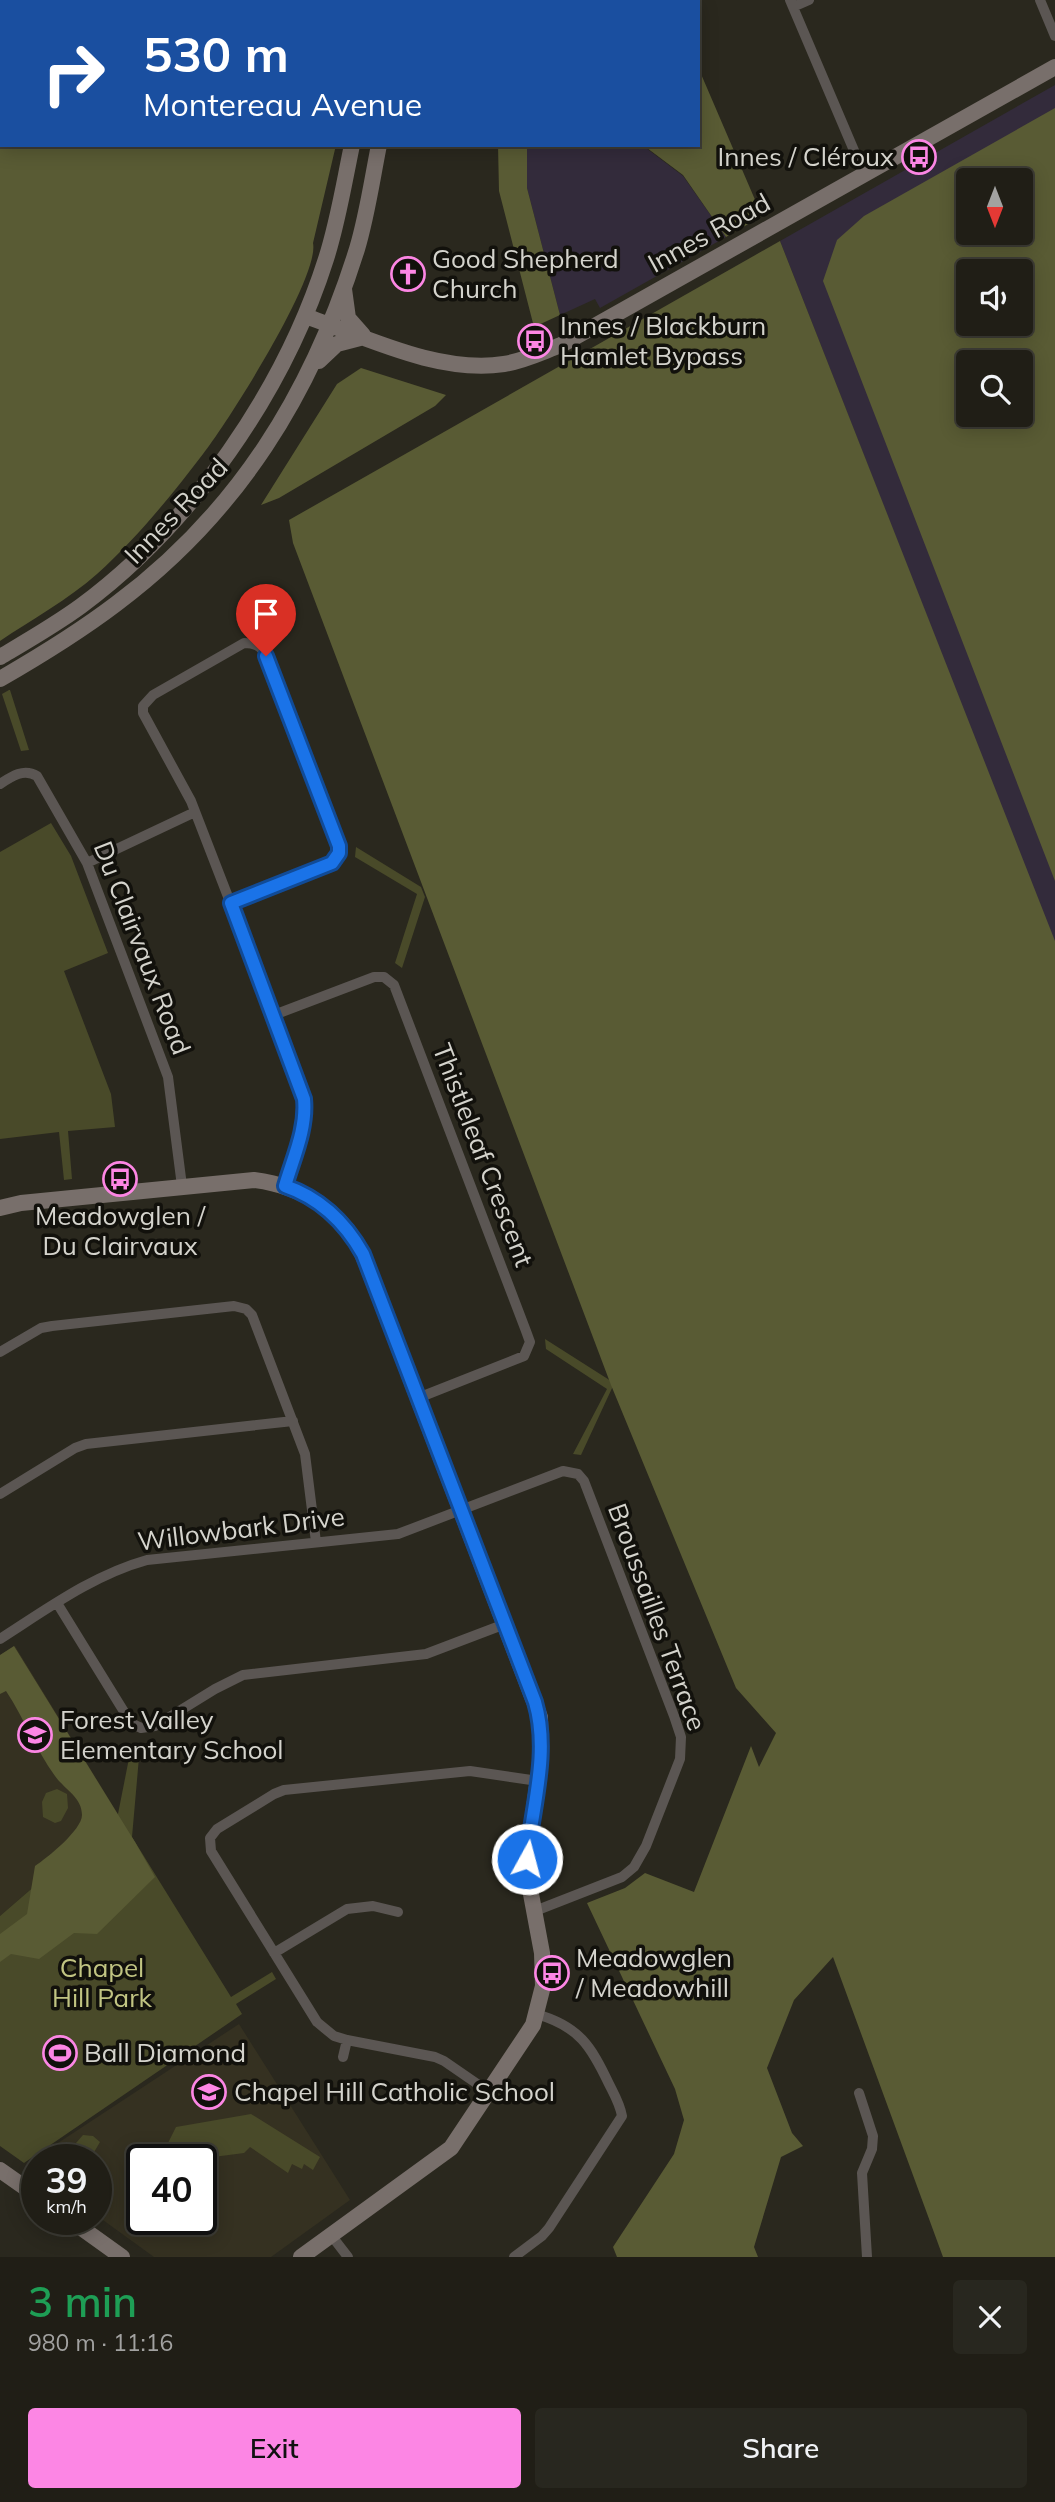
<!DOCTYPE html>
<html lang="en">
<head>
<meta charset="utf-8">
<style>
	body { margin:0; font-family:Mulish,sans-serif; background:#28271f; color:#f1f3f6; height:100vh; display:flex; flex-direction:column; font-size:26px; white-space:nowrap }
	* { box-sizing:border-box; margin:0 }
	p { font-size:23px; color:#a2a2a1 }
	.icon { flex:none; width:38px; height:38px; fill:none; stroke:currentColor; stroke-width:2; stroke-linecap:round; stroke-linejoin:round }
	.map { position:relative; height:2257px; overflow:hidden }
	.panel { display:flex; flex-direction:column; background:#201e16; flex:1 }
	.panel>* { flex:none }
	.banner { position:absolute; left:0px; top:0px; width:700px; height:147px; box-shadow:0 4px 18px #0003,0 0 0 2px #3d3c35; background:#1a4fa0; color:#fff; overflow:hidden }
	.needle { width:46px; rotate:180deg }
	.controls { position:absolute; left:956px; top:168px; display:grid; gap:14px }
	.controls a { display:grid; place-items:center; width:77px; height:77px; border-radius:7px; background:#201e16; box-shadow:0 4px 18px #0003,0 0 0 2px #3d3c35; font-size:35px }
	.speed { position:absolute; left:21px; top:2144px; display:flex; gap:14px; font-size:35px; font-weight:700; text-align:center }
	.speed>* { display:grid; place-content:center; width:91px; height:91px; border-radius:50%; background:#201e16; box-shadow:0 4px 18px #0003,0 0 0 2px #3d3c35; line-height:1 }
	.speed small { font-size:18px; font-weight:400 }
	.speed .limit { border:4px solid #111; border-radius:10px; background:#fff; color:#111 }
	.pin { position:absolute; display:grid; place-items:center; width:60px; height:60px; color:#fff; margin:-72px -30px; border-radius:50% 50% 50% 0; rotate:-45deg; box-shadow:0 0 7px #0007 }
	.pin .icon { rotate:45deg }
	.me { position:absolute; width:77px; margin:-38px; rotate:7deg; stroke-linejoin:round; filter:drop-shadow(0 0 5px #0008) }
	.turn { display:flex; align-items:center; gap:24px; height:147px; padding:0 28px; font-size:32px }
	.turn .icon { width:91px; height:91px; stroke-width:2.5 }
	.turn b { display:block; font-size:49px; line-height:60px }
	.round { display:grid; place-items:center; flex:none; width:74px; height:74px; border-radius:7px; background:#28271f }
	.summary { display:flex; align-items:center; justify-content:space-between; height:119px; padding:0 28px }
	h1 { font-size:42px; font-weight:600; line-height:52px; color:#1e9e55 }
	.cta { display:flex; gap:14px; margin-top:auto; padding:14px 28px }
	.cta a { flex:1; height:80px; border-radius:7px; background:#fc86e4; color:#111; font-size:28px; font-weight:600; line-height:80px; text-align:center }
	.cta a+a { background:#28271f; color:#f1f3f6 }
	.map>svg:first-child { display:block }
	.commercial { fill:#332b3b; fill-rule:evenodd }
	.built { fill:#353121; fill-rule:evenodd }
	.green { fill:#494a29 }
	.forest { fill:#595b34; fill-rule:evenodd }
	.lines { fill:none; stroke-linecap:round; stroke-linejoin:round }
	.street { stroke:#5b5653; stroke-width:10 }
	.secondary { stroke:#786f6b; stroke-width:16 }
	.route-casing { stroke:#114b97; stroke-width:18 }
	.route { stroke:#1a73e8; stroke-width:12 }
	.labels { text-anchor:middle; stroke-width:7; stroke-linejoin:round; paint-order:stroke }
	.poi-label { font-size:26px; fill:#d4d3cc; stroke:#12110c; text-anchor:start }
	.street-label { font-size:26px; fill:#d4d3cc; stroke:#12110c }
	.park-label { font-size:26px; fill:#c1c482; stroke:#12110c }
</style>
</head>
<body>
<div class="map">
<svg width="1055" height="2257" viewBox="0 0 1055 2257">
	<rect width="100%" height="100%" fill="#2a281e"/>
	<path class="commercial" d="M1055,85V944L780,241ZM968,180H1020V233H968ZM968,271H1020V324H968ZM968,362H1020V415H968Z
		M527,145H642L683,176L726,237L600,308L595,299L560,315L527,188Z"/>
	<path class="built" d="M15,1646L118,1814L0,1916V1655Z
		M239,2024L350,2200L271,2257H154L96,2215V2160H37V2172L26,2164ZM142,2160H201V2219H142Z"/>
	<path class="green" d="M9,690H10L29,750L21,751L2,694Z
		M51,823L71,856L108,953L64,971L111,1094L115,1127L68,1131L72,1179L64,1180L59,1132L0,1139V852Z
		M356,847L421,887L425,897L402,968L395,963L417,894L355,857Z
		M545,1339L611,1381L613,1386L581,1455L573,1454L607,1389L546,1349Z
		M132,1743L140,1746L132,1837L231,1997L272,1972L276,1979L236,2004L242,2014L24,2163L0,2146V1916L118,1814Z
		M57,1789L67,1794L68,1808L61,1821L55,1823L43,1817L42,1802L46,1793Z
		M251,2114L320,2157L313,2170L304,2164L302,2169L292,2164L288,2173L250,2147L244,2153L198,2159H160L176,2127Z
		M83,2135L93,2136L100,2142L90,2159H75L71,2157L76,2143Z"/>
	<path class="forest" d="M0,0H363L2,2V145H336L313,243C320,277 228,422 203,454C171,496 136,539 97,574C69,599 31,620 0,641Z
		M434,0H670L671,2H433Z
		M698,67L762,216L726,237L683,175L643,145H698Z
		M1055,108V881L823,281L837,240L864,216ZM1020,180V233H968V180ZM1020,271V324H968V271ZM1020,362V415H968V362Z
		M498,145H527V188L560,315L534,327L499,191Z
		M780,241L1055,941V2257H943L833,1957L794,2000L767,2068L792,2133L803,2146L781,2157L754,2247L758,2257H617L613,2247L674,2154L684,2120L675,2089L587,1903L625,1888L645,1873L694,1892L751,1746L759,1767L776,1733L736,1688L611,1385L293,543L289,520Z
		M361,368L446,395L435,406L279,498L261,505L337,384Z
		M14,1646L135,1842L155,1877L97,1934L74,1933L39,1959L11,1954L0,1962V1934L27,1914L35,1866C47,1858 82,1830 82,1815C82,1797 64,1789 55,1776C36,1750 24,1718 6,1691L0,1694V1655Z"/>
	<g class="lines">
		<path class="street" d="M790,0L864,174
			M1040,0L1055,36
			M793,7L809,0
			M0,784C12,776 24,768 37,776L87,863L168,1077L182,1186
			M87,863L195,812
			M231,903L333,864L339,853V846L266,656C261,646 255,643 244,643L153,695L143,706V713L191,801L302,1088C309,1123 294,1153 284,1186
			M274,1015L374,977H384L394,985L526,1331L530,1342L524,1356L418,1398
			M0,1352L41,1328L52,1326L234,1306L246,1309L252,1315L305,1454L316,1542
			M0,1494L75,1448L86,1444L293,1421
			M57,1603L131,1723L141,1728L155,1726L215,1689L243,1675L426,1654L505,1624
			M0,1639C47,1609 93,1575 147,1560L398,1534L563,1471L578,1474L584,1481L674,1716L681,1737L680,1759L646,1846L634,1867L622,1877L535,1911
			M274,1953L347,1909L373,1906L398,1912
			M343,2057L347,2040
			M489,2092L444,2061L435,2057L347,2040L334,2036L317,2022L211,1851L210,1838L217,1829L274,1794L284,1790L470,1771L538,1781
			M859,2093L873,2136L872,2149L862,2173L867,2257
			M331,2235L348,2257
			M514,2257L542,2236L549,2228L622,2116C620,2104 614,2094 609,2084C591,2046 579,2026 536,2014"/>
		<path class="secondary" d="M382,2V0
			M410,2L411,0
			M344,289L348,318L363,335
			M305,316C366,337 438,374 504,364C524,361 542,352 561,345L1055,67
			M319,361L337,344L364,337
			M0,657C27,641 55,625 81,606C192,524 284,391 326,259C338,222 344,183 352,145
			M0,679C40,656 79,632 116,604C238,513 312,393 357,249C367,216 372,180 379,145
			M0,1208L21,1203L254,1180C303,1186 345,1213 365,1260L540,1717L541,1757L527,1859L528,1878L542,1953L543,1986L533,2025L451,2148L301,2257
			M0,2170L37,2196
			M69,2219L122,2257"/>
	</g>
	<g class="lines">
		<g class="route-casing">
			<path id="route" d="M266,656L339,846V853L332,863L231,903L304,1099C307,1129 293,1158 285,1186C320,1198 345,1222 363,1254L535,1702C550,1753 532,1807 527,1859"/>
		</g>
		<use href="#route" class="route"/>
	</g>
	<defs>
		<g id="bus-ring" transform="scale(1.75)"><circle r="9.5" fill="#12110c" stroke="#fc86e4" stroke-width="1.5"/><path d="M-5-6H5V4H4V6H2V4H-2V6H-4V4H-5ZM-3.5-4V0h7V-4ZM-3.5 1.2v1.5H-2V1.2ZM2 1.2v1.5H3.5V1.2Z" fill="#fc86e4"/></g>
		<g id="church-ring" transform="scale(1.75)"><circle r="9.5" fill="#12110c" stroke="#fc86e4" stroke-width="1.5"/><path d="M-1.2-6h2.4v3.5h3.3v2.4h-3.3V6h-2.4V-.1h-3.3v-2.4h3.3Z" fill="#fc86e4"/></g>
		<g id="school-ring" transform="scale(1.75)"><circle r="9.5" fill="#12110c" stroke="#fc86e4" stroke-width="1.5"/><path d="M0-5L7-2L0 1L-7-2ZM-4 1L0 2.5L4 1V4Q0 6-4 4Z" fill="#fc86e4"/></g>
		<g id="stadium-ring" transform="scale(1.75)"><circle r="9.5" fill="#12110c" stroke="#fc86e4" stroke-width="1.5"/><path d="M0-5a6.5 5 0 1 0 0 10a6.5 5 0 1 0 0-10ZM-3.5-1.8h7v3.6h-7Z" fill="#fc86e4"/></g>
	</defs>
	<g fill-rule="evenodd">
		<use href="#bus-ring" x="919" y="157"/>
		<use href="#church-ring" x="408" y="274"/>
		<use href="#bus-ring" x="535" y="341"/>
		<use href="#bus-ring" x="120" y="1179"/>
		<use href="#school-ring" x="35" y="1735"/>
		<use href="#bus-ring" x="552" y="1973"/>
		<use href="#stadium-ring" x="60" y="2053"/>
		<use href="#school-ring" x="209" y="2092"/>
	</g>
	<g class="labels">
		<g class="poi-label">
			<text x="894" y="166" text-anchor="end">Innes / Cléroux</text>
			<text x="432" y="268">Good Shepherd<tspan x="432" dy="30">Church</tspan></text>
			<text x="560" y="335">Innes / Blackburn<tspan x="560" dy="30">Hamlet Bypass</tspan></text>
			<text x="120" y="1225" text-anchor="middle">Meadowglen /<tspan x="120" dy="30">Du Clairvaux</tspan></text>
			<text x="60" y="1729">Forest Valley<tspan x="60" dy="30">Elementary School</tspan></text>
			<text x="576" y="1967">Meadowglen<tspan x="576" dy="30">/ Meadowhill</tspan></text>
			<text x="84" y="2062">Ball Diamond</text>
			<text x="234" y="2101">Chapel Hill Catholic School</text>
		</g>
		<g class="street-label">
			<text transform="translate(709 233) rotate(-29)" y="9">Innes Road</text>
			<text transform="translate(176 511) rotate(-46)" y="9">Innes Road</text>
			<text transform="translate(142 948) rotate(69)" y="9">Du Clairvaux Road</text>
			<text transform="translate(483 1155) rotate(69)" y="9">Thistleleaf Crescent</text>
			<text transform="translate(241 1529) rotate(-7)" y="9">Willowbark Drive</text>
			<text transform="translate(657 1617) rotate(70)" y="9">Broussailles Terrace</text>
		</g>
		<g class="park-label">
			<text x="102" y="1977">Chapel<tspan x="102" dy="30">Hill Park</tspan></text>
		</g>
	</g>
</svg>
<div class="controls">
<a><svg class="needle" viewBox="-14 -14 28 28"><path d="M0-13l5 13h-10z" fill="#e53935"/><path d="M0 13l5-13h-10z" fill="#a2a2a1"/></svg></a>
<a><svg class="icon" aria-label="sound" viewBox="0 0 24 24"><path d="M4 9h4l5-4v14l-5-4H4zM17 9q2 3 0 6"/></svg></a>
<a><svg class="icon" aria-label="search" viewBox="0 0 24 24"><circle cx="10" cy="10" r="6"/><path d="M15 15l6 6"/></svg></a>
</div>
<div class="speed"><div>39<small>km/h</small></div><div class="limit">40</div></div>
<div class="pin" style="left:266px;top:656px;background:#d93025"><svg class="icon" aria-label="arrive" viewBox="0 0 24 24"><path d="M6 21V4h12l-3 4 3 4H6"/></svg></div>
<svg class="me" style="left:527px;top:1859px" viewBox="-20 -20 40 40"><circle r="17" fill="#1a73e8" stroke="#fff" stroke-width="3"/><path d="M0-11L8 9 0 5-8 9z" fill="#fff"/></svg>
<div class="banner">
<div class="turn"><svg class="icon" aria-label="right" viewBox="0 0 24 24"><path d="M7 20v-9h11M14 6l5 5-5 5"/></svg><div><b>530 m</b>Montereau Avenue</div></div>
</div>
</div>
<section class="panel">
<div class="summary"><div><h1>3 min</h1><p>980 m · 11:16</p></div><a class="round"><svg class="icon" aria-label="close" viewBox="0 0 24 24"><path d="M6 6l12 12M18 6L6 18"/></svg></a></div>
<div class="cta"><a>Exit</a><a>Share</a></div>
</section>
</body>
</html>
